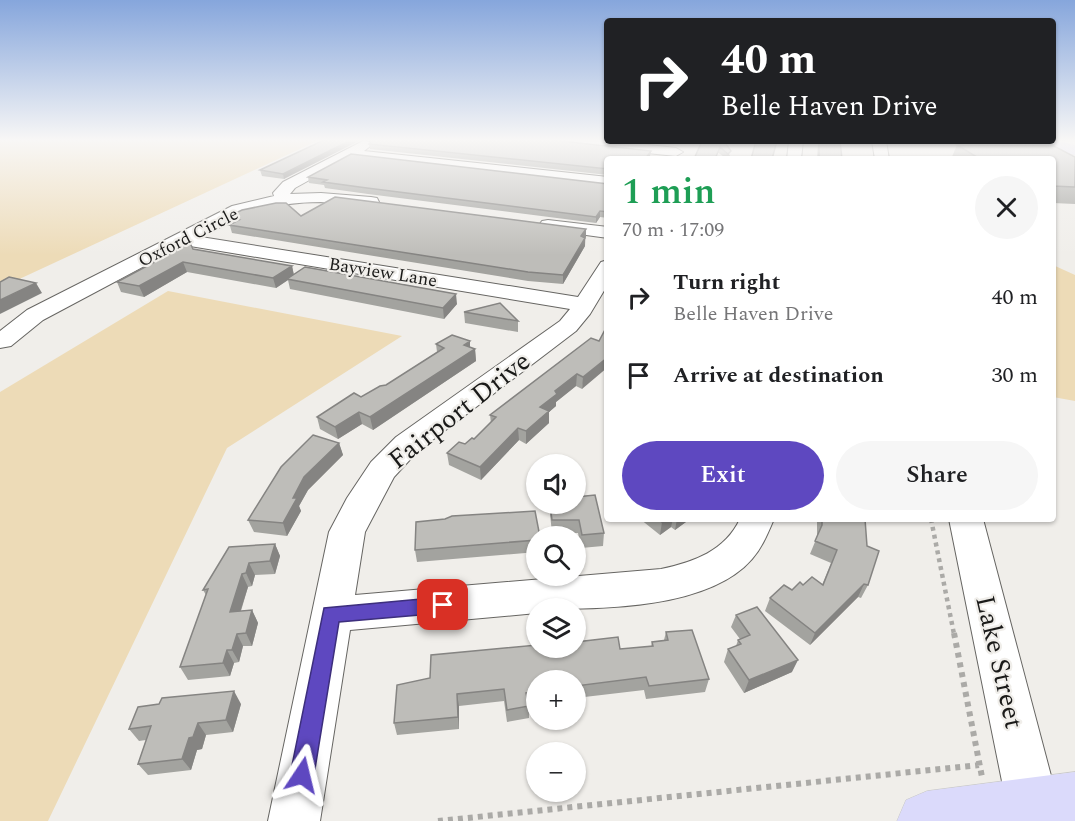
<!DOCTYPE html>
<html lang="en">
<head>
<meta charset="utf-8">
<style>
	body { margin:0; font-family:Spectral,serif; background:#f6f6f6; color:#202124; height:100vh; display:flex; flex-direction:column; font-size:22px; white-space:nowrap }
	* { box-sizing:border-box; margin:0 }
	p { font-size:20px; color:#757577 }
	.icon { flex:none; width:33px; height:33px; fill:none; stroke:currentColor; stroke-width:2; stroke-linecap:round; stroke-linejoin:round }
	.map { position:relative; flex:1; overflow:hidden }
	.sheet { position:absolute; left:604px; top:156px; width:452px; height:366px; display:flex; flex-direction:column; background:#fff; border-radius:6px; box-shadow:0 2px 4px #0004 }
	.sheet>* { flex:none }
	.guide { position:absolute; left:604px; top:18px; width:452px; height:126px; border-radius:6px; box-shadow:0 2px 4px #0004; background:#202124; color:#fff; overflow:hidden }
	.controls { position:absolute; left:526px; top:454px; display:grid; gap:12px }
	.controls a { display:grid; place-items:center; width:60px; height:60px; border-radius:50%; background:#fff; box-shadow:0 2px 4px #0004; font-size:30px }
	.pin { position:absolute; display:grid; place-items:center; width:51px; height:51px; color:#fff; margin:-26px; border-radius:12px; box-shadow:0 3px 9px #0006 }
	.me { position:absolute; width:66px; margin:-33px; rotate:10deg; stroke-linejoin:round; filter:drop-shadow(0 0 4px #0008) }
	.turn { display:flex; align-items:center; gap:21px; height:126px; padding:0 18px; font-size:27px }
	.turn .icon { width:78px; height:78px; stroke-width:2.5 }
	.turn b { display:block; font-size:42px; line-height:51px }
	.round { display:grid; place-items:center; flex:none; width:63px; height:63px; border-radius:32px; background:#f6f6f6 }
	.summary { display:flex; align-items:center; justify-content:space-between; height:102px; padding:0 18px }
	h1 { font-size:36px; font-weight:600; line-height:45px; color:#1e9e55 }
	.primary-button { display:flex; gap:12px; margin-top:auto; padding:12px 18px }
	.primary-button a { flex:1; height:69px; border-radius:36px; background:#5e48c0; color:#fff; font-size:24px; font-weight:600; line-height:69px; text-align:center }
	.primary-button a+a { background:#f6f6f6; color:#202124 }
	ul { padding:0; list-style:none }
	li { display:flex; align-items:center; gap:18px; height:78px; padding:0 18px }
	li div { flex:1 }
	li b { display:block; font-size:22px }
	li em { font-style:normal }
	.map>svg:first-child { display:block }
	.green { fill:#eddbb7 }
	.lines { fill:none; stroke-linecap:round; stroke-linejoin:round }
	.minor-casing { stroke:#666562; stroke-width:2 }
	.major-casing { stroke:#c8c8c8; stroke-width:1 }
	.path-far1 { stroke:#abaaa7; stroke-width:4.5; stroke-dasharray:4 4; stroke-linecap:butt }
	.path { stroke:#abaaa7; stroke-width:6; stroke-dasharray:5 5; stroke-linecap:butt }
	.minor { fill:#fff; fill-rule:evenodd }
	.major { fill:#dbdafb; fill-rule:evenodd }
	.wall { fill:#a3a39f }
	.shaded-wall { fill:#858482 }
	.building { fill:#bebdb9; stroke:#858482; stroke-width:1.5 }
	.route { fill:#5e48c0; stroke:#3d2f7d; stroke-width:1.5 }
	.labels { text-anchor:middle; stroke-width:4.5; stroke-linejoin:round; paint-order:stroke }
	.far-street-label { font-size:18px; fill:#1a1a19; stroke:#f0eeea }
	.near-street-label { font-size:27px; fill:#1a1a19; stroke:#f0eeea }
</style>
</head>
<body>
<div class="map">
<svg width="1075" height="821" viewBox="0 0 1075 821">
	<rect width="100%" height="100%" fill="#f0eeea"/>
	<path class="green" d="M0,140H319L0,288Z
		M1053,265L1075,275V401L1053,397Z
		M168,291L402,336L227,448L48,821H0V392Z"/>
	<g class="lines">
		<g class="minor-casing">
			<path id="minor" d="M365,140L373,144L364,151L608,177V187L351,157L295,188L290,194L321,193L371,197L377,198L379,202L377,206C360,210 338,203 321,202C271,202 244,214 201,237L578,297L601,262L608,260V284L590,314L576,331L418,451L394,477L365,532L355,595L661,569C694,562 725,551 740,519H774C768,533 762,548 752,559C708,610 597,609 537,609V613L350,630L320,821H268L329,532L347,498L371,462L396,437L560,321L570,309L184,245L43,320L11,346L0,348V331L27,310L232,206L274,196L273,193L283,182Z
				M555,140H603L676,148L683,152L676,156L561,144Z
				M1066,140H1075V146L1059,150L1052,146L1054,143Z
				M789,141H803L801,159H787Z
				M872,141H886L889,159H875Z
				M548,220L608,227V238L542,229L539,225L542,221Z
				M949,519H983L1059,806L1052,821H1014L1007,806Z"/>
		</g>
		<g class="major-casing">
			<path id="major" d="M1054,140L1075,145V155L1032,144L1029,141Z
				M1075,772V821H897L906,800L927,791Z"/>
		</g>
		<path class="path-far1" d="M931,519L954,634"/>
		<path class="path" d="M954,633L982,777
			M438,821L979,765"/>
		<use href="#minor" class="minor"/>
		<use href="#major" class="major"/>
	</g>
	<path class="wall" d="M324,140L284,179L262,176L260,170Z
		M370,140H559L650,156L648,159H608V175L370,149L369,144L372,141Z
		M633,141H660L658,144Z
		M702,141H724L730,156L727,159Z
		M818,141H840L842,159H817Z
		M957,145L1075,157V204L1053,203V159H951Z
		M308,177L608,184V218L600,217L596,223L368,194L325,188L324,185L309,183Z
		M301,216L586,229L585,246L563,284L528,281L232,233L230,226H228L225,218Z
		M193,249L292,266L294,275L457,304L444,319L290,289L288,280L276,288L187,272L144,297L121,292L117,282Z
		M464,312L518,321V332L465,323Z
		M591,338L582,389L576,386L556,402V406L549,412V423L526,444L519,440L481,480L449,465L447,453L474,439L491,423L490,415Z
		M436,344L470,347L475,349L476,361L373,430L362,424L338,439L320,429L317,417L386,385L437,352Z
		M339,443L343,455L308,490L299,506L301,511L287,536L254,532L248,520Z
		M549,504H576L604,533L603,546L581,548L578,533H552Z
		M640,519H690L675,530L671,527L660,535Z
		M817,519H865L868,585L861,598L858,597L810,645L765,611L770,598L803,585H822L831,563L810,554L817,537Z
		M537,537V552L417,562L415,550Z
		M275,544L280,556L275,574L255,575L252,586L248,587L241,611L252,610L258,623L252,646H243L239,662L234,663L230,676L188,680L180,667L206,595L203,590Z
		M736,615L792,672L744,693L724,662L728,649L736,646L738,640L740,639L731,627Z
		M666,632L709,679L705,692L646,699L644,690L576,698V681H537V704L529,705V718L507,722L504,701L459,706V729L397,735L394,723L430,678L540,651L620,649L651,647L652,642L664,640Z
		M241,704L233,732L206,735L202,749L197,750L191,770L148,775L138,764L146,740L139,741L129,729Z"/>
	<path class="shaded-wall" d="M351,140H361L284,179L283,174Z
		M651,151L650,156L648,159H645Z
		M600,211V217L596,223V217Z
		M586,229V237L580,245L581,236Z
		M585,238V246L563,284V275Z
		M183,262L187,272L144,297L139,286Z
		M292,266L294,276L287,279L288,280L276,288L273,278Z
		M36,283L42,293L0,314V300Z
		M456,294L457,304L444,319L443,308Z
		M470,341V352L475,349L476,361L373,430L370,417Z
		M608,357V367L582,389L583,377Z
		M577,374L576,386L556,402V406L549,412V423L526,444V431L540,407L555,391Z
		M359,412L362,424L338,439L335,427Z
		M518,428L519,440L481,480L480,467Z
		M339,443L343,455L308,490L299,506L301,511L287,536L283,523L293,498L304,477Z
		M667,519H673L671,527L660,535L662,522Z
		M677,519H690L675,530Z
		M275,544L280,556L275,574L270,561Z
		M249,563L255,575L252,586L246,573Z
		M242,574L248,587L236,625L230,612Z
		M864,584L858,597L810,645L815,633Z
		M252,610L258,623L252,646L246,633Z
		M237,634L243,646L239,662L232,650Z
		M227,650L234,663L230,676L223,663Z
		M798,660L792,672L744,693L749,680Z
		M234,691L241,704L233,732L226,720Z
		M457,694L459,706V729L458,717Z
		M198,723L206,735L202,749L197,750L191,770L182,759L189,738Z"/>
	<path class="building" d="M324,140H351L283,174L260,170Z
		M373,140H559L561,141L651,151L645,159H608V169L369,144Z
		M702,141H724L731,151L728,154L720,147L715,159H694Z
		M756,141H777L772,159H751Z
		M819,141H840L842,159H819Z
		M957,145L1054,146L1075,157V187L1053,186V159H980Z
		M351,154L608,184V212L600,211L596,217L367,188L323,182L327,180L308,177Z
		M335,197L586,229L581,236L585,238L563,275L528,272L229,225L239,220L225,218L242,210L276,203H286L301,216Z
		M190,243L193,249L292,266L273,278L183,262L139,286L117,282Z
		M305,267L456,294L443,308L287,279Z
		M9,277L36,283L0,300V282Z
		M500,303L518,321L464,312Z
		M608,324V357L583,377L577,374L555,391L557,394L540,407L549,411L526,431L518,428L480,467L447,453L459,442L465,444L472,438L474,439L496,417L490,415L591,338L599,341Z
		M452,335L470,341L464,345L475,349L370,417L359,412L335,427L317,417L354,393L361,397L380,386L386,385L444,348L436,344Z
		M313,435L339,443L304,477L293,498H297L283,523L248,520L281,467Z
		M595,495L604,533L582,535L579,520H552L550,504H576V497Z
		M535,511L540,537H537V540L415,550L416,522L445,519L452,516Z
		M658,519H667L662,522Z
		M822,519H865L867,546L879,551L868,585L864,584L815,633L770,598L784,585L792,590L800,582L803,585L812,577L823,585L837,550L815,541L822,525Z
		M275,544L270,561L249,563L246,573L242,574L230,612L252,610L246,633L237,634L232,650H227L223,663L180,667L208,589L203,590L229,547Z
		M757,607L798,660L749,680L728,649L741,644L738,640L750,635L736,615Z
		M692,630L709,679L649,686L646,677L576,686V681H537V692L526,693L529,706L507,710L504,689L457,694L458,717L394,723L397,685L430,678L431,655L537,645V648H540V651L564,648H576V642L618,637L620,649L653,646L652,642L668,640L666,632Z
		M234,691L226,720L198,723L193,737L189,738L182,759L138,764L151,726L129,729L138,707L159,704L162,698Z"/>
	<linearGradient id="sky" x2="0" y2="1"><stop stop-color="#86a6dc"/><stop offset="0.55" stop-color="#f8f7f6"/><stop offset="1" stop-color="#f8f7f6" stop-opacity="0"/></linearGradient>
	<rect width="1075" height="255" fill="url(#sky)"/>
	<path class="route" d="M443,597L450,599L452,605L450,611L443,613L339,622L314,775L310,783L302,787L294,783L290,775L324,608Z"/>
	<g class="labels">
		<g class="far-street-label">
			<text transform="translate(188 237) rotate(-27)" y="6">Oxford Circle</text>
			<text transform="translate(383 272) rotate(9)" y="6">Bayview Lane</text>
		</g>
		<g class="near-street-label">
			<text transform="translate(459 410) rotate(-38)" y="9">Fairport Drive</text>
			<text transform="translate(1000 662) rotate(77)" y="9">Lake Street</text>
		</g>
	</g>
</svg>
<div class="controls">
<a><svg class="icon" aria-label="sound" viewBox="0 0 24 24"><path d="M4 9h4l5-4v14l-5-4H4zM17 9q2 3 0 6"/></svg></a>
<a><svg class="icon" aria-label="search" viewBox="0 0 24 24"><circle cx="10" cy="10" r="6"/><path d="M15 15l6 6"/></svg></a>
<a><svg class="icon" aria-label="layers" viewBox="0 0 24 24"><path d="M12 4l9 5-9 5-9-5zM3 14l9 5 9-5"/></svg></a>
<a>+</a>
<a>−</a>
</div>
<div class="pin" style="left:443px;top:605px;background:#d93025"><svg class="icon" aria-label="arrive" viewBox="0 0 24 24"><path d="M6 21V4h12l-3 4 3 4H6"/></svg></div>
<svg class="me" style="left:302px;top:775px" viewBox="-20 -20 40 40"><path d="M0-17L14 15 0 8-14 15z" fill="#5e48c0" stroke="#fff" stroke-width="4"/></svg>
<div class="guide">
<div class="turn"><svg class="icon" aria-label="right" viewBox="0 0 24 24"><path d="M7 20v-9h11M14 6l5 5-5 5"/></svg><div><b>40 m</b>Belle Haven Drive</div></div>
</div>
<section class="sheet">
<div class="summary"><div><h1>1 min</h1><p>70 m · 17:09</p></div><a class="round"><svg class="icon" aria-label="close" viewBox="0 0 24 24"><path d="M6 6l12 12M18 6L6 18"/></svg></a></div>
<ul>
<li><svg class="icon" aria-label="right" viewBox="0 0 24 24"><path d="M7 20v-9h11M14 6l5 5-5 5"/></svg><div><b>Turn right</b><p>Belle Haven Drive</p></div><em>40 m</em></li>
<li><svg class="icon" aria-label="arrive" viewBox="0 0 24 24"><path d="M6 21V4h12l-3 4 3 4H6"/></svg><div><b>Arrive at destination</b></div><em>30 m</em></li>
</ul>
<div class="primary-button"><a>Exit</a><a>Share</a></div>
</section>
</div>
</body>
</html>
